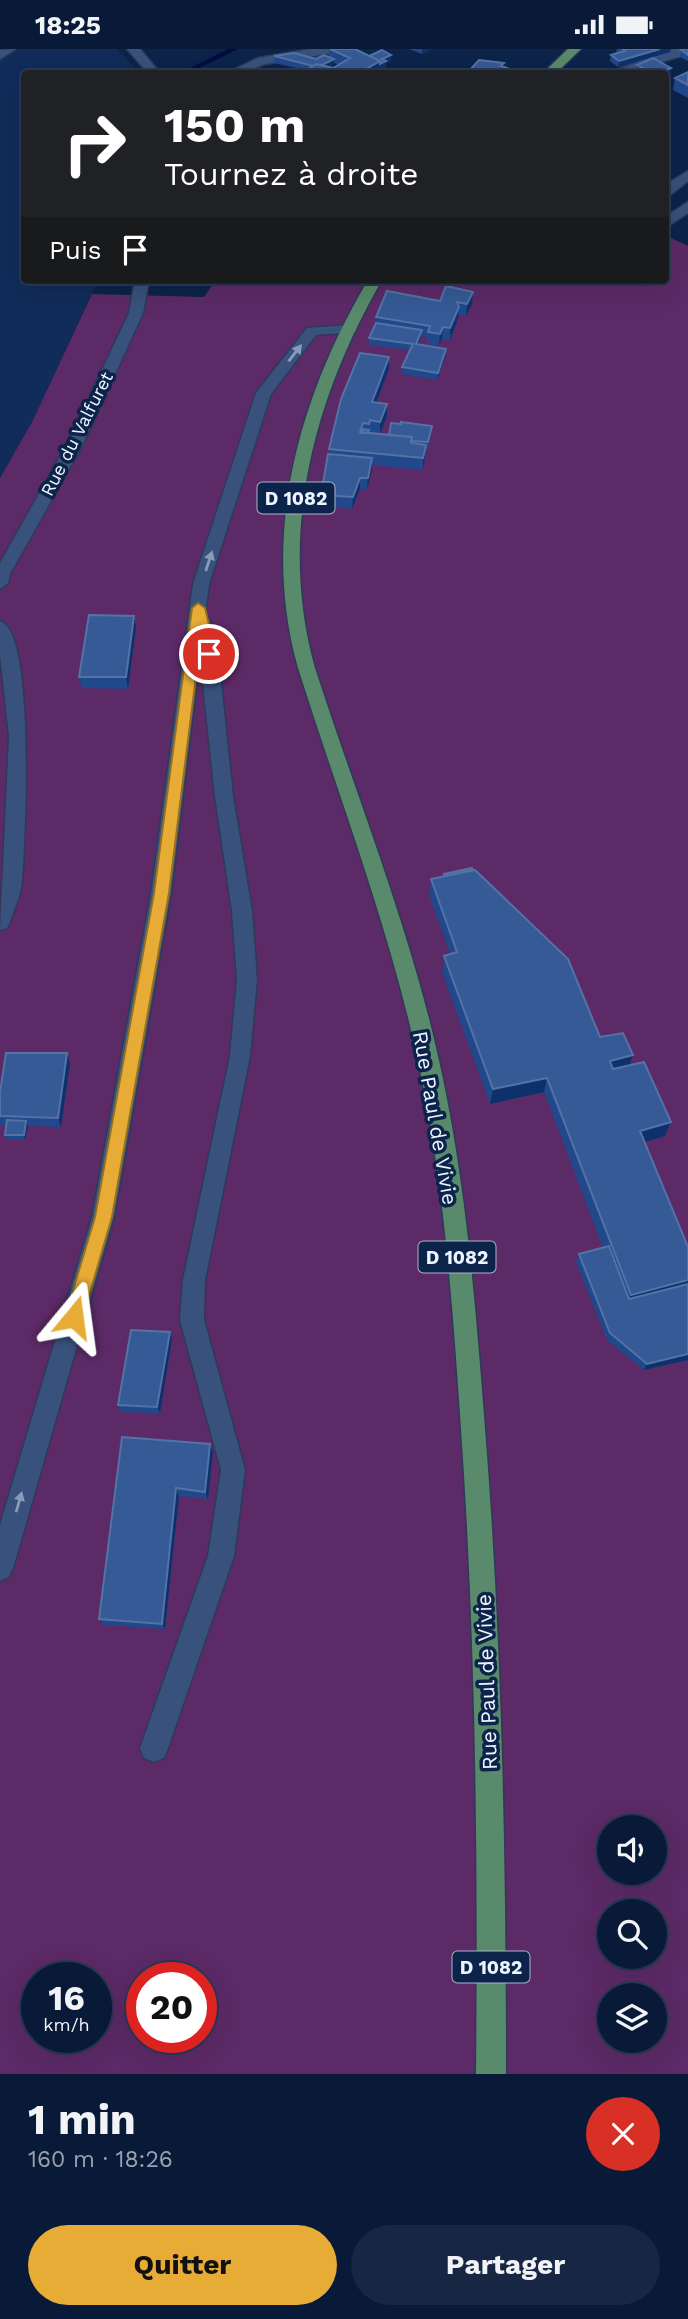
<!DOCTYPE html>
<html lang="fr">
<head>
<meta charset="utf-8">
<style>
	body { margin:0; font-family:"Work Sans",sans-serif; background:#172743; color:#f1f3f6; height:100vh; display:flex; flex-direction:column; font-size:26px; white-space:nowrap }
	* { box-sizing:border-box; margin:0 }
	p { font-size:23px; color:#99a1ae }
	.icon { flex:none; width:38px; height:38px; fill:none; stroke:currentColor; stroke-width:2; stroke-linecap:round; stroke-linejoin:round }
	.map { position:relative; height:2025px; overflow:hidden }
	.details { display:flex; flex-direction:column; background:#091a38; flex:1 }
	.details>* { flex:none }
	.guide { position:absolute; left:21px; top:21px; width:648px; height:214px; border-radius:7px; box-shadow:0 7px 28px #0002,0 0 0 2px #293853; background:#202124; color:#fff; overflow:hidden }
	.tools { position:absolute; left:597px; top:1766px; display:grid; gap:14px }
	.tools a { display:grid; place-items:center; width:70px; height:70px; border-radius:50%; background:#091a38; box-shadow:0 7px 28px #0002,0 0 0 2px #293853; font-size:35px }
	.speed { position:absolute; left:21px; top:1913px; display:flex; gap:14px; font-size:35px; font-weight:700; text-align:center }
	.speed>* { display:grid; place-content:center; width:91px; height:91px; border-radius:50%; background:#091a38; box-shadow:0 7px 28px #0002,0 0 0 2px #293853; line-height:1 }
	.speed small { font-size:18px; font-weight:400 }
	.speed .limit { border:10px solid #d22; background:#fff; color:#111 }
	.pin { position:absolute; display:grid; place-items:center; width:60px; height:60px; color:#fff; margin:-30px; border:4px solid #fff; border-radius:50%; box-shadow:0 2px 7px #0007 }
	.me { position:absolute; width:77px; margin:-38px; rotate:16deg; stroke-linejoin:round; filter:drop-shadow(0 0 5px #0008) }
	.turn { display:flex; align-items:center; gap:24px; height:147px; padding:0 28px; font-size:32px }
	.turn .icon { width:91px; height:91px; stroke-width:2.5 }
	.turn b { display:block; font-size:49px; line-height:60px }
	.then { display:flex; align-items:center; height:66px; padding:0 28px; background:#0003; gap:14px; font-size:26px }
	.round { display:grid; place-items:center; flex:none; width:74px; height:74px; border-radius:37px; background:#172743 }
	.overview { display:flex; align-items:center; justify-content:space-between; height:119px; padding:0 28px }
	h1 { font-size:42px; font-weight:700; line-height:52px }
	.button { display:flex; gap:14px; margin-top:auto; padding:14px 28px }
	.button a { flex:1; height:80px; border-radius:42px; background:#e7ac36; color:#111; font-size:28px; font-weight:700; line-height:80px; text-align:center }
	.button a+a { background:#172743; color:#f1f3f6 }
	.status { display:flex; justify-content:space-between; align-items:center; height:49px; padding:0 35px; background:#091a38; direction:ltr }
	.status svg { height:19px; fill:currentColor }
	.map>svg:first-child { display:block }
	.built { fill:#112c5a }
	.green { fill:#5c2a67; fill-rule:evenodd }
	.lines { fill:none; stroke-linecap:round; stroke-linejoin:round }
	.stream { fill:#000c40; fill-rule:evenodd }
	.lane-casing { stroke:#2f3958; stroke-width:3 }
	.street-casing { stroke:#2f3958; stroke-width:3 }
	.primary-casing { stroke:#2f3958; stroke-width:3 }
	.lane { fill:#38527d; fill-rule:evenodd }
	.street { fill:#38527d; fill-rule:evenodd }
	.primary { fill:#588a6b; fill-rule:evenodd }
	.wall { fill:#20488a; fill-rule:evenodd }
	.shaded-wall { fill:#0f316b }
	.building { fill:#365a96; stroke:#5372a6; stroke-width:2 }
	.oneway { fill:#899bb7 }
	.route { fill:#e7ac36; stroke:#967023; stroke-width:2 }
	.labels { text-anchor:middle; stroke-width:7; stroke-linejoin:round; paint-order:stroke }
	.far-street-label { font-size:18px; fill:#edf4fe; stroke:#0c234a }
	.shield { fill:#0c234a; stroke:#aab5c8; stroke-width:2 }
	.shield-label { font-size:19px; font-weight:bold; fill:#edf4fe }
	.street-label { font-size:21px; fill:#edf4fe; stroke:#0c234a }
</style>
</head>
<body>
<div class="status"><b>18:25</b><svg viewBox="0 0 49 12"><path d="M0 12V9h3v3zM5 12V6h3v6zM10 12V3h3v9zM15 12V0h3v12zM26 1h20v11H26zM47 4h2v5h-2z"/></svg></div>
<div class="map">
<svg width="688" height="2025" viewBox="0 0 688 2025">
	<rect width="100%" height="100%" fill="#0c234a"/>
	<path class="built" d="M20,0H117L140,24H24V231H98L32,373L0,429V11Z"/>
	<path class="green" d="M665,186L688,197V2025H0V429L32,373L92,245L204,248L216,231H665ZM609,1778H654V1824H609ZM609,1862H654V1908H609ZM37,1928H96V1988H37ZM142,1928H201V1988H142ZM609,1946H654V1992H609Z"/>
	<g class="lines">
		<path class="stream" d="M228,0H238L189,24H180Z"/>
		<g class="lane-casing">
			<path id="lane" d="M350,276L355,277L357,280L355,283L316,286L271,345L209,535L205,566L210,571L218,605L233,747L252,862L257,931L250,1007L205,1231L204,1271L245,1421L234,1507L168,1699L164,1709L154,1713L144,1709L140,1699L208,1507L221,1421L180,1271L183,1231L230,1007L237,931L232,862L215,747L200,607L171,844L114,1168L13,1519L9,1528L0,1532V1476L92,1168L151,844L193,535L256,344L307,279Z"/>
		</g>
		<g class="street-casing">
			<path id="street" d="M16,0L0,10V1Z
				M127,0H140L160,24H148Z
				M311,0H338L332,4L265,15L242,24H227L258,9Z
				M671,0H688V5L625,24H609Z
				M688,122V132L665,150V136Z
				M688,153V164L665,179V168Z
				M135,231H149L143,264L83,395L10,525L8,534L0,540V514L67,395L129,264Z
				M0,572C36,582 25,795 22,832C21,846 14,860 10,873L7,879L0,881L9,687L0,606Z"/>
		</g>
		<g class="primary-casing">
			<path id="primary" d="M568,0H581L556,24H543Z
				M368,231H382C314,349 277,484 315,619C359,755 414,889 443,1030C467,1145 476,1263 485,1379C502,1594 506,1809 506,2025H476C478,1810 476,1595 461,1380C453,1263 445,1145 422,1031C394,890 341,755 298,619C260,484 299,348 368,231Z"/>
		</g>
		<use href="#lane" class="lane"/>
		<use href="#street" class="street"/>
		<use href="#primary" class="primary"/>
	</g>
	<path class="wall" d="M329,0L369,7L391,6V12L386,14V19L380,21V24H310V22L274,14V7L316,10L329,8ZM334,14L339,16L333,19L330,18L334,16Z
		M409,0H432L422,5Z
		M617,0H671L670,3L618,18L610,12L611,6L617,4L616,3Z
		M688,0V12L680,8L681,1Z
		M637,16L671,19L670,25L665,28V24H640L636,22Z
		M688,23V49L673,41L675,29Z
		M473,243L472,255L466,267L458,266V270L450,291L442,290L439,297L427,295V288L421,287L418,296L446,306L437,331L402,325V318L410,301L369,296V289L376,274V268Z
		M389,308V320L376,353L387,355V367L380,385L370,383V384L389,386L431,383L428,400H426L423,421L372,416L367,441L360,440L352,460L321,457V446L329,405V400Z
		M136,578L128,640L82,639L79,628Z
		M473,821L600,988L630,1016L665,1087L645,1093L688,1198V1311L644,1321L607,1291L576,1213L579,1205L603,1199L544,1043L490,1055L442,923L444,907L450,905L429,846L431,830L443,827L444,825Z
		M70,1014L61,1078L28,1077L25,1091H7L5,1086L7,1076H0V1043Z
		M172,1290L160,1364L121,1363L118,1356Z
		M122,1388L210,1395L213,1403L208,1450L179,1447L165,1580L104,1576L99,1570Z"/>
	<path class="shaded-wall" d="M422,0H432L422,5Z
		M660,0H671L670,3L618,18L619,12Z
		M391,6V12L386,14V19L380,21V24H359L382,10Z
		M334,10V16L322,23L319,18Z
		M671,19L670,25L665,28V24H659Z
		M473,243L472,255L466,267L467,255Z
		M459,258L458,270L450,291V279Z
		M443,278L442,290L439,297L440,285Z
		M422,281L421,288L416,302V295Z
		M446,300V306L437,331L438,324Z
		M389,308V320L372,365V353Z
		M387,355V367L380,385V373Z
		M426,396L425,408L423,421V409Z
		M372,409V421L367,441L368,429Z
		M360,429V440L352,460L353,448Z
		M134,567L136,578L128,640L126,628Z
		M67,1004L70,1014L61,1078L58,1069Z
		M633,1006L628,1021L605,1027L610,1012Z
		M547,1029L544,1043L490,1055L493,1040Z
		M26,1072L28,1077L25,1091L24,1086Z
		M671,1073L665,1087L635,1096L640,1082Z
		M688,1231V1242L626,1258L631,1246Z
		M170,1283L172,1290L160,1364L157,1358Z
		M688,1305V1311L644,1321L647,1315Z
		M210,1395L213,1403L208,1450L205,1443Z
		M176,1439L179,1447L165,1580L162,1575Z"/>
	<path class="building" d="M330,0H355L380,12L359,24H326L310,19L316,15L333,19L350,9Z
		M622,0H660L619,12L611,6L625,2Z
		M688,0V6L681,1Z
		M382,1L391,6L382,10L386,12L380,15V12L369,7Z
		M294,4L316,10L324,6L334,10L322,16L316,15L313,17L274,7Z
		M653,9L671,19L659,24H653L637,16Z
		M479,11L504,14L501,17L507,19L501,24H467Z
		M688,23V36L675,29Z
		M446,237L473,243L467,255L457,253L459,258L450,279L443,278L440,285L428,283L430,277L376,268L387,242L440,252Z
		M376,274L422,281L416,295L446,300L438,324L402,318L413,295L369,289Z
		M360,304L389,308L372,353L387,355L380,373L370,371L369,375L363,374L360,383L412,388L411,394L426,396L423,409L329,400L341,350Z
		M401,373L432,377L428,393L411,392L412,388L389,386L391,374L401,375Z
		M363,380L369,381L367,384H362Z
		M328,405L372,409L368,429H360L353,448L321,446Z
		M89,566L134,567L126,628H79Z
		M472,819L473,821L445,827L444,825Z
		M475,821L568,910L600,988L623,984L633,1006L610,1012L613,1020L644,1013L671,1073L640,1082L688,1198V1231L631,1246L547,1029L493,1040L444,907L457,903L431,830Z
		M6,1004H67L58,1069L0,1067V1043Z
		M7,1071L26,1072L24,1086H5Z
		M609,1197L629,1250L688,1235V1305L647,1315L610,1284L579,1205Z
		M131,1281L170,1283L157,1358L118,1356Z
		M122,1388L210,1395L205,1443L176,1439L162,1575L99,1570Z"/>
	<defs><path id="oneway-solid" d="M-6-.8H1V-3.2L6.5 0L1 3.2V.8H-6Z" transform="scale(1.75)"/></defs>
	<g class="oneway">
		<use href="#oneway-solid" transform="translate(295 304) rotate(-52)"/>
		<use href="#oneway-solid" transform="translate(209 512) rotate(-72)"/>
		<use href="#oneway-solid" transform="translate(19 1453) rotate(-74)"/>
	</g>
	<path class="route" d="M198,554L205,559L216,605L214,609H204L200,595L169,844L112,1168L83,1268L80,1274L74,1276L68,1274L65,1268L95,1168L154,844L192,559Z"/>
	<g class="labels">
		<g class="far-street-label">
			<text transform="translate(77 385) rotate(-63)" y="6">Rue du Valfuret</text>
		</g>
		<g class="shield">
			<rect x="257.5" y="433.5" width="77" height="31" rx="5"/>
			<rect x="418.5" y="1192.5" width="77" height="31" rx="5"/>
			<rect x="452.5" y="1902.5" width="77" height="31" rx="5"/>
		</g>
		<g class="shield-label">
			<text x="296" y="456">D 1082</text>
			<text x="457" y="1215">D 1082</text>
			<text x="491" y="1925">D 1082</text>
		</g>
		<g class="street-label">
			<text transform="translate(435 1069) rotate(80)" y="7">Rue Paul de Vivie</text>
			<text transform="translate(487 1633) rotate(-92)" y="7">Rue Paul de Vivie</text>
		</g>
	</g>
</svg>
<div class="tools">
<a><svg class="icon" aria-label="sound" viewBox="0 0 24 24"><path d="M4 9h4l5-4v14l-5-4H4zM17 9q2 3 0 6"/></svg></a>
<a><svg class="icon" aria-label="search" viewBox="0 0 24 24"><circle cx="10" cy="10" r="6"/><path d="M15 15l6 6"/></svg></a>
<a><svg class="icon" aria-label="layers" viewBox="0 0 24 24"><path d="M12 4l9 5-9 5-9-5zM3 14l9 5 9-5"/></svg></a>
</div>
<div class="speed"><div>16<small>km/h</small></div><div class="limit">20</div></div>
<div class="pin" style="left:209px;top:605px;background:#d93025"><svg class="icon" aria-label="arrive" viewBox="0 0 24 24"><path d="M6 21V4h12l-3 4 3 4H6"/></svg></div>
<svg class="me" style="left:74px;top:1268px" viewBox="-20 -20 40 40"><path d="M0-17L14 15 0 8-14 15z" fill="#e7ac36" stroke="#fff" stroke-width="4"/></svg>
<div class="guide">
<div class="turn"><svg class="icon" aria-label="right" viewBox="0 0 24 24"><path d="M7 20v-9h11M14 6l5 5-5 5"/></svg><div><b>150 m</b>Tournez à droite</div></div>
<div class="then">Puis<svg class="icon" aria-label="arrive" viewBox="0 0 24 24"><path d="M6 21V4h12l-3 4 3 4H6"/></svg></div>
</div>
</div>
<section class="details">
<div class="overview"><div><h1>1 min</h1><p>160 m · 18:26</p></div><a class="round" style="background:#d93025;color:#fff"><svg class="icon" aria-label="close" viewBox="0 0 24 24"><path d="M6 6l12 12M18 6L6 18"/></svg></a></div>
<div class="button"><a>Quitter</a><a>Partager</a></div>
</section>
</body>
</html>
